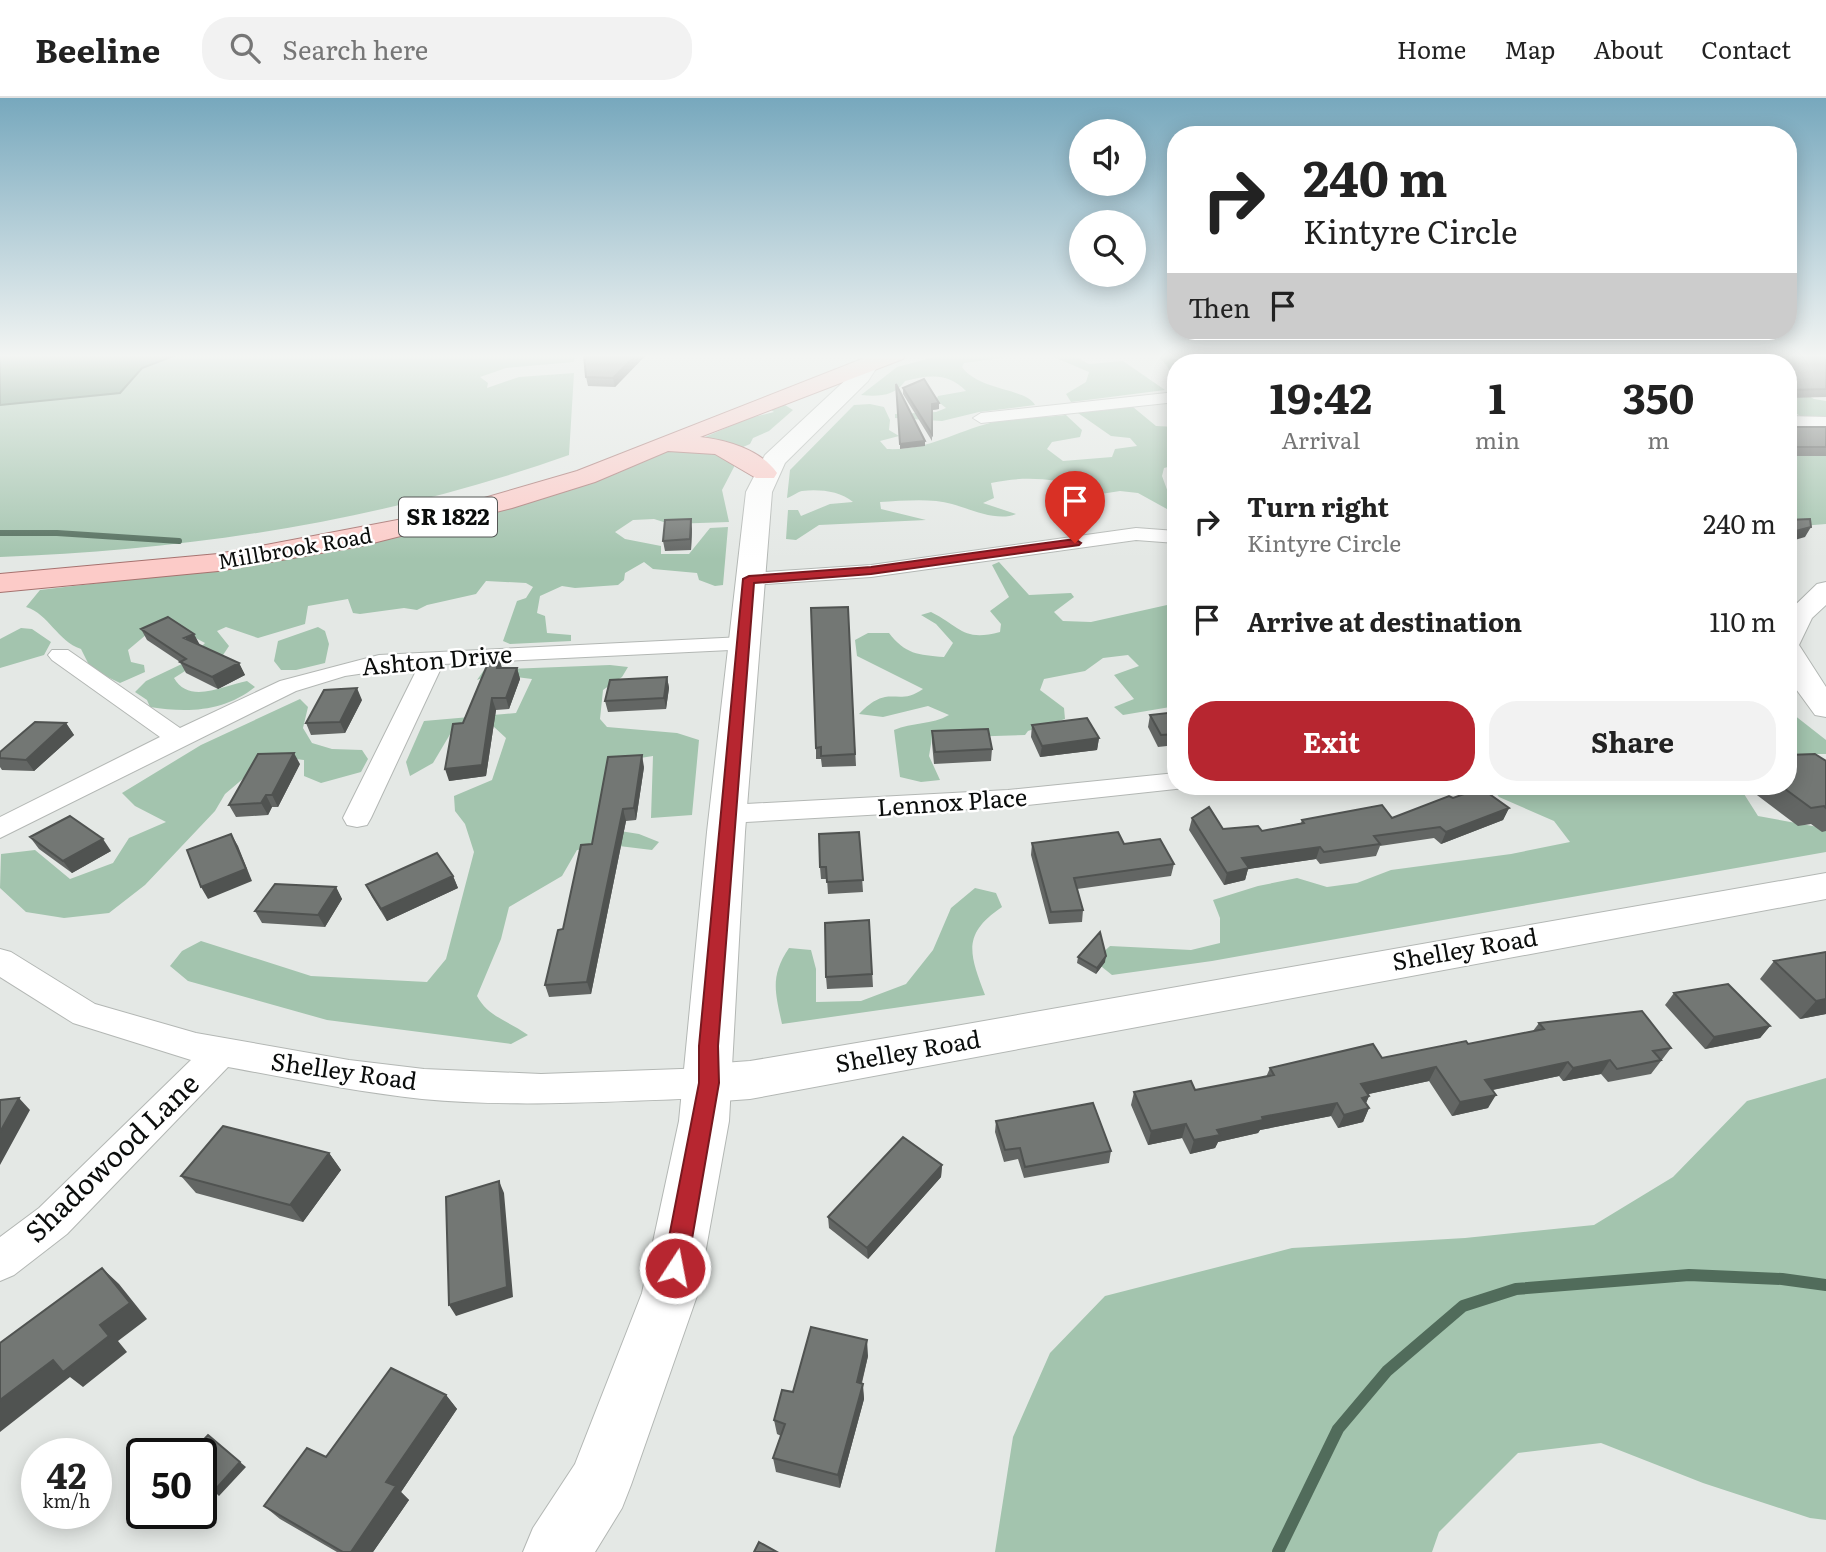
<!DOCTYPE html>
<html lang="en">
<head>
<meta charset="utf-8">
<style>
	body { margin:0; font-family:Literata,serif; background:#f2f2f2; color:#222; height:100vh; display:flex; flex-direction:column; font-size:26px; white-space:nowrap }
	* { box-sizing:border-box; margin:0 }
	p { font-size:23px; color:#767676 }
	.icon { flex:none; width:38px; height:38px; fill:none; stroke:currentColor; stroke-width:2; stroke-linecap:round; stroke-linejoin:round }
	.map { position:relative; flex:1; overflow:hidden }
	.panel { position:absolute; left:1167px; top:256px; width:630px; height:441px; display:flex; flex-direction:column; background:#fff; border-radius:28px; box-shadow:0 4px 18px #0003 }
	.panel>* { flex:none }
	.top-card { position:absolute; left:1167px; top:28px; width:630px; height:214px; border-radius:28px; box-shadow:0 4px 18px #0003; background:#fff; color:#222; overflow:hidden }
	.buttons { position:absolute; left:1069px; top:21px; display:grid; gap:14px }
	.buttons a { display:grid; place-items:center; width:77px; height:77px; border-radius:50%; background:#fff; box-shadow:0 4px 18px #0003; font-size:35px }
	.speed { position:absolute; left:21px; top:1340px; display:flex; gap:14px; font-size:35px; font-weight:700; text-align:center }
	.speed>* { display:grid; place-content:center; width:91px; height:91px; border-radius:50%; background:#fff; box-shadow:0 4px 18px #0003; line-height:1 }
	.speed small { font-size:18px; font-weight:400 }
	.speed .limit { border:4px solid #111; border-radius:10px; background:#fff; color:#111 }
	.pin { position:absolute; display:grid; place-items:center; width:60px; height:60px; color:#fff; margin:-72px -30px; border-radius:50% 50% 50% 0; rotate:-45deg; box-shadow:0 0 7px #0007 }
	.pin .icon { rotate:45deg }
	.me { position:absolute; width:77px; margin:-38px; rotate:11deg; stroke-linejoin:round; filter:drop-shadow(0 0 5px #0008) }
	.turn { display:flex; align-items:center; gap:24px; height:147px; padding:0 21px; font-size:32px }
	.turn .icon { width:91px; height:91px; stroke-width:2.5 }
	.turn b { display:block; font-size:49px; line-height:60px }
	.then { display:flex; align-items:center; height:66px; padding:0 21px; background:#0003; gap:14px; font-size:26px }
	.eta { display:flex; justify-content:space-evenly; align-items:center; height:119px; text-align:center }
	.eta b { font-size:42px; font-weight:700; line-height:49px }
	.button { display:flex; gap:14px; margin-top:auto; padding:14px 21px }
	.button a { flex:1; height:80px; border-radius:28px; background:#b72630; color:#fff; font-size:28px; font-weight:700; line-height:80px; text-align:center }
	.button a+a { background:#f2f2f2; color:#222 }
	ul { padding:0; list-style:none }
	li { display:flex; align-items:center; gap:21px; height:98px; padding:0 21px }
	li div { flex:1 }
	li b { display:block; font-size:26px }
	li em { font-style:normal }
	header { display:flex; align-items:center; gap:42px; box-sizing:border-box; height:98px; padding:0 35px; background:#fff; border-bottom:2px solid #e0e0e0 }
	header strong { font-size:33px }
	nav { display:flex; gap:38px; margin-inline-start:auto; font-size:24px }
	.search { width:490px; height:63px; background:#f2f2f2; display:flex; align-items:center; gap:18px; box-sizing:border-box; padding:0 24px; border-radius:28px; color:#767676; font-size:26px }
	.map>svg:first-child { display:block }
	.green { fill:#a3c4ae }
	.water { fill:#6f957d; stroke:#516c5b; stroke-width:2 }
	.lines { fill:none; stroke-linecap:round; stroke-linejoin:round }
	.stream-far1 { stroke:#516c5b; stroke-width:6 }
	.stream { stroke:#516c5b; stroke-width:12 }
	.minor-casing { stroke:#b3b7b4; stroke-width:2 }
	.tertiary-casing { stroke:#b3b7b4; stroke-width:2 }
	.secondary-casing { stroke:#b3b7b4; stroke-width:2 }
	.primary-casing { stroke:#a6726f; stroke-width:2 }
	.minor { fill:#fff; fill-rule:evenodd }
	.tertiary { fill:#fff; fill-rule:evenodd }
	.secondary { fill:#fff; fill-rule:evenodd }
	.primary { fill:#fccbc8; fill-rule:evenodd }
	.wall { fill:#636664 }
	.shaded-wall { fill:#505351 }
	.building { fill:#737774; stroke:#505351; stroke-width:2 }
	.route { fill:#b72630; stroke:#77191f; stroke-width:2 }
	.labels { text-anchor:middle; stroke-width:5; stroke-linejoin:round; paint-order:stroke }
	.far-street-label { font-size:21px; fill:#0b0d0c; stroke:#fff }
	.shield { fill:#fff; stroke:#545655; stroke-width:2 }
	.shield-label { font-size:23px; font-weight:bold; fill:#0b0d0c }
	.street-label { font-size:24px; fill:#0b0d0c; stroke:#fff }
	.near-street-label { font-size:28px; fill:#0b0d0c; stroke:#fff }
</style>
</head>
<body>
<header>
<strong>Beeline</strong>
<div class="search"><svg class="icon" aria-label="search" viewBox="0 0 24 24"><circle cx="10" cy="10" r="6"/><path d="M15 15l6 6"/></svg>Search here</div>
<nav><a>Home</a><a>Map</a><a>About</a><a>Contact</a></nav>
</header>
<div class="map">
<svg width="1826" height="1454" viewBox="0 0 1826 1454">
	<rect width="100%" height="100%" fill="#e4e8e5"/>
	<path class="green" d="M0,257H575L574,264L506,270L480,279L488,285L487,290L519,279L574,275L569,357C386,422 194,452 0,459Z
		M942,257H1021L964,265L962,269C979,293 1026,290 1035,307L979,314L942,323L895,320V316L936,314L946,310L936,302L938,298L966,293C948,274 929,277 905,283C895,298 878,299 861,297L897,269Z
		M1049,257H1072L1089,266L1123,263L1165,292L1071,304L1066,296L1086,284L1089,274Z
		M1158,257H1234L1218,260L1219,264H1176V280Z
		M1788,286L1814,301L1826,303V320L1802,319L1789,311Z
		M870,306L884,309L890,322L889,332L899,338L880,343L887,351C926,353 955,334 990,325C1014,319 1041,320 1066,317L1082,332L1080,339L1052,344L1047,351L1063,363L1112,359L1115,351L1137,348L1130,340L1111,338L1078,315L1133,309L1156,328L1176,329V367L1164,370L1162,378L1169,397L1176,400V416L1138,395L1120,393L1082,399L1083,389C1053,380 1022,378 991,385L994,400L983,405L1016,416C997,424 970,411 952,406C931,400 902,403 880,404L881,411L926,422L819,427L796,442L786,441L788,412H798L801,418L830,406L853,404C840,393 819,391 802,393C797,394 793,398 787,400L790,372L854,307Z
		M785,307L793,312L769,333L753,340L750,346L743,349L698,342L749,320L774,314L771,312Z
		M1788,327L1816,330L1826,357V426L1789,429Z
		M680,351L728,357L734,362V369L722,392L729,424L670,426L654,421L633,422L615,434L625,441L661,448V456H689L710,430L728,429L723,487L715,488L699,482L697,475L653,471L644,464L625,475L624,482L618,487L575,490L562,488L540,498L537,515L545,518L547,535L571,537V543L510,546L503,543L517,503L526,500L533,489L526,485L486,483L476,496L427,507L417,512L404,510L360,516L353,515L348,501L308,508L305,526L258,540L226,529L217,533L229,548L223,557L207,561L196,554L205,545L175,529L147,536L128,552L131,564L144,567L145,574L120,585L91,571L81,551C57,543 49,516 26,509L40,492L259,466L407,437L518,406L652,357Z
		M999,464L1029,497L1071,495L1074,499L1054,514L1063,523L1091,524L1176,505V608L1123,617L1114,609L1134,601L1114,577L1139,568L1128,557L1103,560L1085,573L1044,581L1040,592L1064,610L1065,621L1028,633L1025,637L932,640L929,658L940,682L921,684L900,679L894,632C912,624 932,627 949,617L928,608L883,619L859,616C890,584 896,610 923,591L857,558L855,542L868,535H889C905,556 918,557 944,559L953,545L936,526L921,517L931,514C961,529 963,544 1000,534L1001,526L990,513L1009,499L992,467Z
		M318,529L325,533L329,546L325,565L296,572H281L274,563L278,543Z
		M21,530L32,531L51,544L44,557L0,570V541Z
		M186,564L193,568L174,580C189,607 225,587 247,583L255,589C224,614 187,615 150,609L147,602L135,594L146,583Z
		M610,567L628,569L622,579L603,592L600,621L607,629L677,635L699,642L692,717L651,720L653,658L608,665L595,729L639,736L659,744L652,752L619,748L577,752L562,778L509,809L501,841L477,898C488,919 509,923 528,937L511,946L327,922L188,883L170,868L182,853L201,843L311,878L427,884L446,861L474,754L465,726L455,713L454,698L492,682L506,640L493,628L452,633L433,665L410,678L406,664L424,623L516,615L532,581L493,576L477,582L484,572Z
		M300,601L308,609L303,630L312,645L332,651L362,652L368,661L361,674L321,685L304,678V662L270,658L225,696L215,713L145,787L109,815L64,820L26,814L0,790L1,756L35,752L70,781L113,765L129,740L166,724L135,708L122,695L201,647Z
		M1789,613L1826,642V656H1789Z
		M1826,686V754L1212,863L1112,877L1102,869L1099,858L1110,848L1191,852L1220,845V820L1213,802L1258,788L1297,780L1327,789L1357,785L1391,772L1511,756L1570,744L1554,723L1499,699L1490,688H1739L1758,718L1818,729Z
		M975,790L996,795L1002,809C962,836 969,855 985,897L782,926C775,894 770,878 789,850L811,852L816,871V904L861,903L906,886L933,852L951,810Z
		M1826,980V1422L1810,1420L1703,1385L1601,1345L1518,1355L1439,1434L1432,1454H995L1013,1339L1050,1255L1105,1198L1292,1150L1465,1140L1594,1127L1673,1079L1747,1003Z"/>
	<path class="water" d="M0,257H176L142,270L120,295L0,307Z"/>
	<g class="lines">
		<path class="stream-far1" d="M0,435H57L179,443"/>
		<path class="stream" d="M1278,1454L1338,1331L1387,1273L1463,1208L1516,1191L1689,1177L1782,1181L1826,1187"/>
		<g class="minor-casing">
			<path id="minor" d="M1446,257H1468L1454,264H1434Z
				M1176,294V304L981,325L973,320L981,315Z
				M1788,318L1826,319V329L1788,328Z
				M1136,430L1176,433V445L1136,442L871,479L749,487L739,481L749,475L871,467Z
				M743,539L754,546L751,551L443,566L371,720L367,727L357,729L347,727L343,720L419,567L345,578L296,593L0,740V719L160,639L52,562L48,557L52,552H68L180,630L280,583L379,557Z
				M1176,675V688H1187L1185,690L1008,709L728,725L718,722L714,716L718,710L728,707L1008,692Z
				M0,851L11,854L95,906L196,935L349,962L424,971L541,976L709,970L722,974L727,985L722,996L709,1000C614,1003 518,1010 422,1001C357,994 293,981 228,969L67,1136L14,1177L0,1183V1139L39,1110L191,962L73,925L0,879Z"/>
		</g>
		<g class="tertiary-casing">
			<path id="tertiary" d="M1826,484V507L1812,520L1799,547L1826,589V619L1815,617L1788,580V514L1817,486Z
				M1826,775V801L750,1001L709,1004L693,998L687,985L693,972L709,966L750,963L910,936Z"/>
		</g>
		<g class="secondary-casing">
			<path id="secondary" d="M865,257H885L868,283L785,365L772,394L745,734L729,1023L698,1195L631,1387L622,1410L595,1454H523L533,1430L575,1366L642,1195L679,1023L707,734L746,394L765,357L853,275Z"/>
		</g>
		<g class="primary-casing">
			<path id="primary" d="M906,257L903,261L700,339C727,342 761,352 777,375L774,380H756L715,356L668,353L595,384L512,410L361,448L218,473L0,494V476L218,456L429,416L577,373L867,259Z"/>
		</g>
		<use href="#minor" class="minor"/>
		<use href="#tertiary" class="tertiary"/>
		<use href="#secondary" class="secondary"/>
		<use href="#primary" class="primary"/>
	</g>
	<path class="wall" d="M646,257L615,289L588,288L586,279Z
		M1249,257H1303L1301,264H1260Z
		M1686,257H1826V299L1788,300V264H1698Z
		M903,290L939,311L932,312V343L903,296Z
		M1788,329H1826V358H1788Z
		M692,431L691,452L665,453L663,443Z
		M848,509L856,668L822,669L821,661H816V650Z
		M141,531L200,547L239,565L245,577L218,591L186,575L180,564L147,542Z
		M499,560L502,570H517L520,581L509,611L496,612L486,678L449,683L463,625Z
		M667,579L669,590L666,611L608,614L605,603Z
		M362,602L345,635L311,637L306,625Z
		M1176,614V647L1158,649L1148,629L1150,617Z
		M66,625L74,637L34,673L2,672L0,669V654Z
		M1032,627L1099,640L1097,652L1040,659L1031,639Z
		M932,633L992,651L991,663L934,666L932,645Z
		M1826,663V733L1822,734L1811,726L1798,728L1745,688H1788Z
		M300,666L278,709H272L268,717L236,719L229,707Z
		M644,669L636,722L626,723L591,896L549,899L545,887L592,746Z
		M1453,700L1509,710L1503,722L1441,746L1434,740L1380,748L1376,758L1320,766L1316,761L1248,771L1245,782L1224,787L1189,732L1192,720L1223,731L1262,733L1301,725L1302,722L1392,720Z
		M859,734L863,794L828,796L827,781H821L820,769Z
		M30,739L111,753L72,775L39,751Z
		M1032,745L1124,746L1174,766L1171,778L1077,791L1083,812L1082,824L1049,826L1031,757Z
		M453,778L458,790L387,823L372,799L366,787Z
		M336,789L342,801L325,829L262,825L255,813Z
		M869,822L873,889L827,891L826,879Z
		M1826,854V916L1800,921L1760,881L1774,863Z
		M1078,859L1105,864L1096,876L1077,865Z
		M1674,895L1770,928L1760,940L1705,951L1665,907Z
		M1539,925L1671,950L1651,976L1608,984L1601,976L1563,983L1559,978L1493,992L1488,1010L1452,1018L1429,983L1368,996L1369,998L1366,1005L1369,1010L1363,1024L1338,1030L1331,1018L1260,1032L1258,1035L1218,1044L1215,1050L1190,1056L1182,1040L1148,1047L1131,1007L1134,994L1195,992L1266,979L1270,970L1382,960L1468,946L1533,933Z
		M996,1023L1111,1053L1109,1065L1024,1080L1018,1061L1004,1064L995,1034Z
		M329,1055L341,1072L303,1124L196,1095L181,1078Z
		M942,1067L941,1079L868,1161L829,1130L828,1119Z
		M868,1258L862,1285L864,1301L840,1390L776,1374L773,1360L781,1338L777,1336L774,1322L793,1294Z
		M446,1297L457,1311L401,1394L409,1402L373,1454H337L280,1421L264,1408L326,1359Z"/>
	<path class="shaded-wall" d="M636,257H646L615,289L613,280Z
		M1295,257H1303L1301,264H1269L1270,260Z
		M939,305V311L932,312V306Z
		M925,343V348L900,351V346Z
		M691,421L692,431L691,452L690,441Z
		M1811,429L1805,439L1788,444V435Z
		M194,536L200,547L184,540Z
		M499,560L502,571L497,570Z
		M239,565L245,577L218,591L212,579Z
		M517,570L520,581L509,611L506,600Z
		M667,579L669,590L666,611L664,600Z
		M357,590L362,602L345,635L340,624Z
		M492,600L496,612L486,678L449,683L445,671Z
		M66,625L74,637L34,673L26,662Z
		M1099,640L1097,652L1040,659L1042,648Z
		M294,655L300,666L278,709L272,697Z
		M642,657L644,669L636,722L634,710Z
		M266,697L272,709L268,717L261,705Z
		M1509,710L1503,722L1441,746L1446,734Z
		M623,711L626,723L591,896L587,884Z
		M231,736L238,748L252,783L208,801L201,789Z
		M103,741L111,753L72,775L63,763Z
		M1320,749L1316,761L1248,771L1245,782L1224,787L1227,775L1242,760Z
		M453,778L458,790L387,823L381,811Z
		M336,789L342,801L325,829L318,817Z
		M1106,858L1105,864L1096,876L1097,870Z
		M1826,901V916L1800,921L1816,903Z
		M1770,928L1760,940L1705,951L1714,939Z
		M1610,962L1601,976L1563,983L1573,970Z
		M1568,964L1559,978L1477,995L1485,982Z
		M1436,969L1429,983L1355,999L1361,986Z
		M1496,997L1488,1010L1452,1018L1460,1004Z
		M1369,998L1363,1012L1362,1000Z
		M19,1000L30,1012L0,1067V1034Z
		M1337,1005L1331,1018L1260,1032L1258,1035L1218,1044L1215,1050L1190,1056L1194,1042L1217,1032L1262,1019Z
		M1369,1010L1363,1024L1338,1030L1344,1017Z
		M1186,1026L1182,1040L1148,1047L1151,1033Z
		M329,1055L341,1072L303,1124L290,1107Z
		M942,1067L941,1079L868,1161L867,1150Z
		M499,1083L504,1095L513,1199L456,1218L449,1207Z
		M102,1170L119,1186L147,1221L118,1243L127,1254L83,1289L70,1279L0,1334V1302L100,1227Z
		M867,1242L868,1258L858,1299L857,1284Z
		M863,1286L864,1301L840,1390L838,1377Z
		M446,1297L457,1311L401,1394L409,1402L373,1454H351L386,1384Z
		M240,1364L246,1369L219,1398L214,1393Z"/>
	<path class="building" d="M584,257H636L613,280L586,279Z
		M1265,257H1295L1270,260Z
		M1704,257H1826V291L1788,292V264H1715Z
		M924,281L939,305L932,306V336L903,290Z
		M896,286L925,343L900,346Z
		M1788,329H1826V349H1788Z
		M691,421L690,441L663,443L665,422Z
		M1810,421L1811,429L1788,435V422Z
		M848,509L855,656L821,658V649L816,650L811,510Z
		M168,519L194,536L184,540L239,565L212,579L180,564L186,561L141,531Z
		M491,558L499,560L497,570H517L506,600H492L482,667L445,671L453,626L463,625Z
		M667,579L664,600L605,603L610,582Z
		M357,590L340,624L306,625L324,592Z
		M1176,614V636L1161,637L1150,617Z
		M1087,620L1099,640L1042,648L1032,627Z
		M35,624L66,625L26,662L0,660V654Z
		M988,631L992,651L935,654L932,633Z
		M294,655L272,697H266L261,705L229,707L258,656Z
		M1815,656L1826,663V710L1824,708L1811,710L1781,688H1788V657Z
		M642,657L634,710L623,711L587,884L545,887L558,832L563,831L581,747L592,746L608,659Z
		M1481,690L1509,710L1446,734L1440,729L1374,738L1380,746L1324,754L1320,749L1242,760L1249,770L1227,775L1192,720L1209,709L1223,731L1258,728L1262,733L1304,725L1302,722L1382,707L1392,720L1449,698L1453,700Z
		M70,718L103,741L63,763L30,739Z
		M859,734L863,782L827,784L826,769H820L819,736Z
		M1118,734L1124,746L1160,741L1174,766L1074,780L1083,812L1051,814L1032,745Z
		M231,736L246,771L201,789L187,752Z
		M437,755L453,778L381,811L366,787Z
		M275,786L336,789L318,817L255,813Z
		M869,822L872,876L826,879L825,825Z
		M1100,834L1106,858L1097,870L1078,859Z
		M1826,854V901L1816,903L1774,863Z
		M1728,886L1770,928L1714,939L1674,895Z
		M1642,913L1671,950L1653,953L1661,962L1617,971L1610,962L1573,970L1568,964L1485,982L1496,997L1460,1004L1436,969L1361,986L1369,998L1362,1000L1369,1010L1344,1017L1337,1005L1262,1019L1263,1022L1217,1032L1220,1037L1194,1042L1186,1026L1151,1033L1134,994L1191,983L1195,992L1274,977L1270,970L1373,946L1382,960L1466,943L1468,946L1544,931L1539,925Z
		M19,1000L0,1034V1002Z
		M1093,1005L1111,1053L1025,1069L1020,1050L1005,1052L996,1023Z
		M223,1028L329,1055L290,1107L181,1078Z
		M903,1039L942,1067L867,1150L828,1119Z
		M499,1083L507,1189L449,1207L446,1099Z
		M102,1170L130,1205L100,1227L109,1238L63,1274L53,1262L0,1302V1245Z
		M811,1229L867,1242L857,1284L863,1286L838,1377L773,1360L785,1326L774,1322L782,1292L793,1294Z
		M391,1270L446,1297L386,1384L396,1388L351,1454H343L264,1408L307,1350L326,1359Z
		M208,1337L240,1364L214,1393L201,1383V1356H190Z
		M759,1444L777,1454H754Z"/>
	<linearGradient id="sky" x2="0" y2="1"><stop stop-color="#77a8bd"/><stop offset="0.56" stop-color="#f3f5f3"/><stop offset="1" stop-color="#f3f5f3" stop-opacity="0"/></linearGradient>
	<rect width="1826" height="461" fill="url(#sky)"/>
	<path class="route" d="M1075,441L1081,445L1079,447L871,476L754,485L718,948L719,985L687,1170L683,1178L675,1181L667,1178L663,1170L699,985V948L743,481L749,478L871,469Z"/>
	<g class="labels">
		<g class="far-street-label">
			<text transform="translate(295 451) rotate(-10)" y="7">Millbrook Road</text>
		</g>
		<rect class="shield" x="399" y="399.5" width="98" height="39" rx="5"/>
		<g class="shield-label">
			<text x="448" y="427">SR 1822</text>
		</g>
		<g class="street-label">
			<text transform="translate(437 563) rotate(-5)" y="8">Ashton Drive</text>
			<text transform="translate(952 705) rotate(-4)" y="8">Lennox Place</text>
			<text transform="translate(1465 852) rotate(-10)" y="8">Shelley Road</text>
			<text transform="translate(908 954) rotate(-10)" y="8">Shelley Road</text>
			<text transform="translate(344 974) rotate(8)" y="8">Shelley Road</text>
		</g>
		<g class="near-street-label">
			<text transform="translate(112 1060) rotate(-44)" y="10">Shadowood Lane</text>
		</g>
	</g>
</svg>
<div class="buttons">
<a><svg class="icon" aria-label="sound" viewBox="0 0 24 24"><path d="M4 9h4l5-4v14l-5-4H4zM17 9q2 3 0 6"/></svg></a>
<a><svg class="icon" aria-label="search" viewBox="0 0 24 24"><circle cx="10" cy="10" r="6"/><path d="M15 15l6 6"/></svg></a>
</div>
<div class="speed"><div>42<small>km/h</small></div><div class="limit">50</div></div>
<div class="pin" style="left:1075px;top:445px;background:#d93025"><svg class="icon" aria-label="arrive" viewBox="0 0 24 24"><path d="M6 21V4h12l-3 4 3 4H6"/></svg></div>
<svg class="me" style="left:675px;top:1170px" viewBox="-20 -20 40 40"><circle r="17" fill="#b72630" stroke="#fff" stroke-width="3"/><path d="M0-11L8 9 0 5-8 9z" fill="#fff"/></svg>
<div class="top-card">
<div class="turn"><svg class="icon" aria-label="right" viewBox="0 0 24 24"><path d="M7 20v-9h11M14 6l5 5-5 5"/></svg><div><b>240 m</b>Kintyre Circle</div></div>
<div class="then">Then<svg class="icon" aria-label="arrive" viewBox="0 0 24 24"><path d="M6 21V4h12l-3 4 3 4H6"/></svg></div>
</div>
<section class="panel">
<div class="eta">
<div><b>19:42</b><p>Arrival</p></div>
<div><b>1</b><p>min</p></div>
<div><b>350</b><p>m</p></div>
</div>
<ul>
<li><svg class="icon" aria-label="right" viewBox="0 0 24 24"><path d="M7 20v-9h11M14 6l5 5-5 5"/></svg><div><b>Turn right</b><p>Kintyre Circle</p></div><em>240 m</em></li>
<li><svg class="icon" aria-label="arrive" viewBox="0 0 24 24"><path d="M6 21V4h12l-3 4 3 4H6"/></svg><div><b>Arrive at destination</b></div><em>110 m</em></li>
</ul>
<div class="button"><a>Exit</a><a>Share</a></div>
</section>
</div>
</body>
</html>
